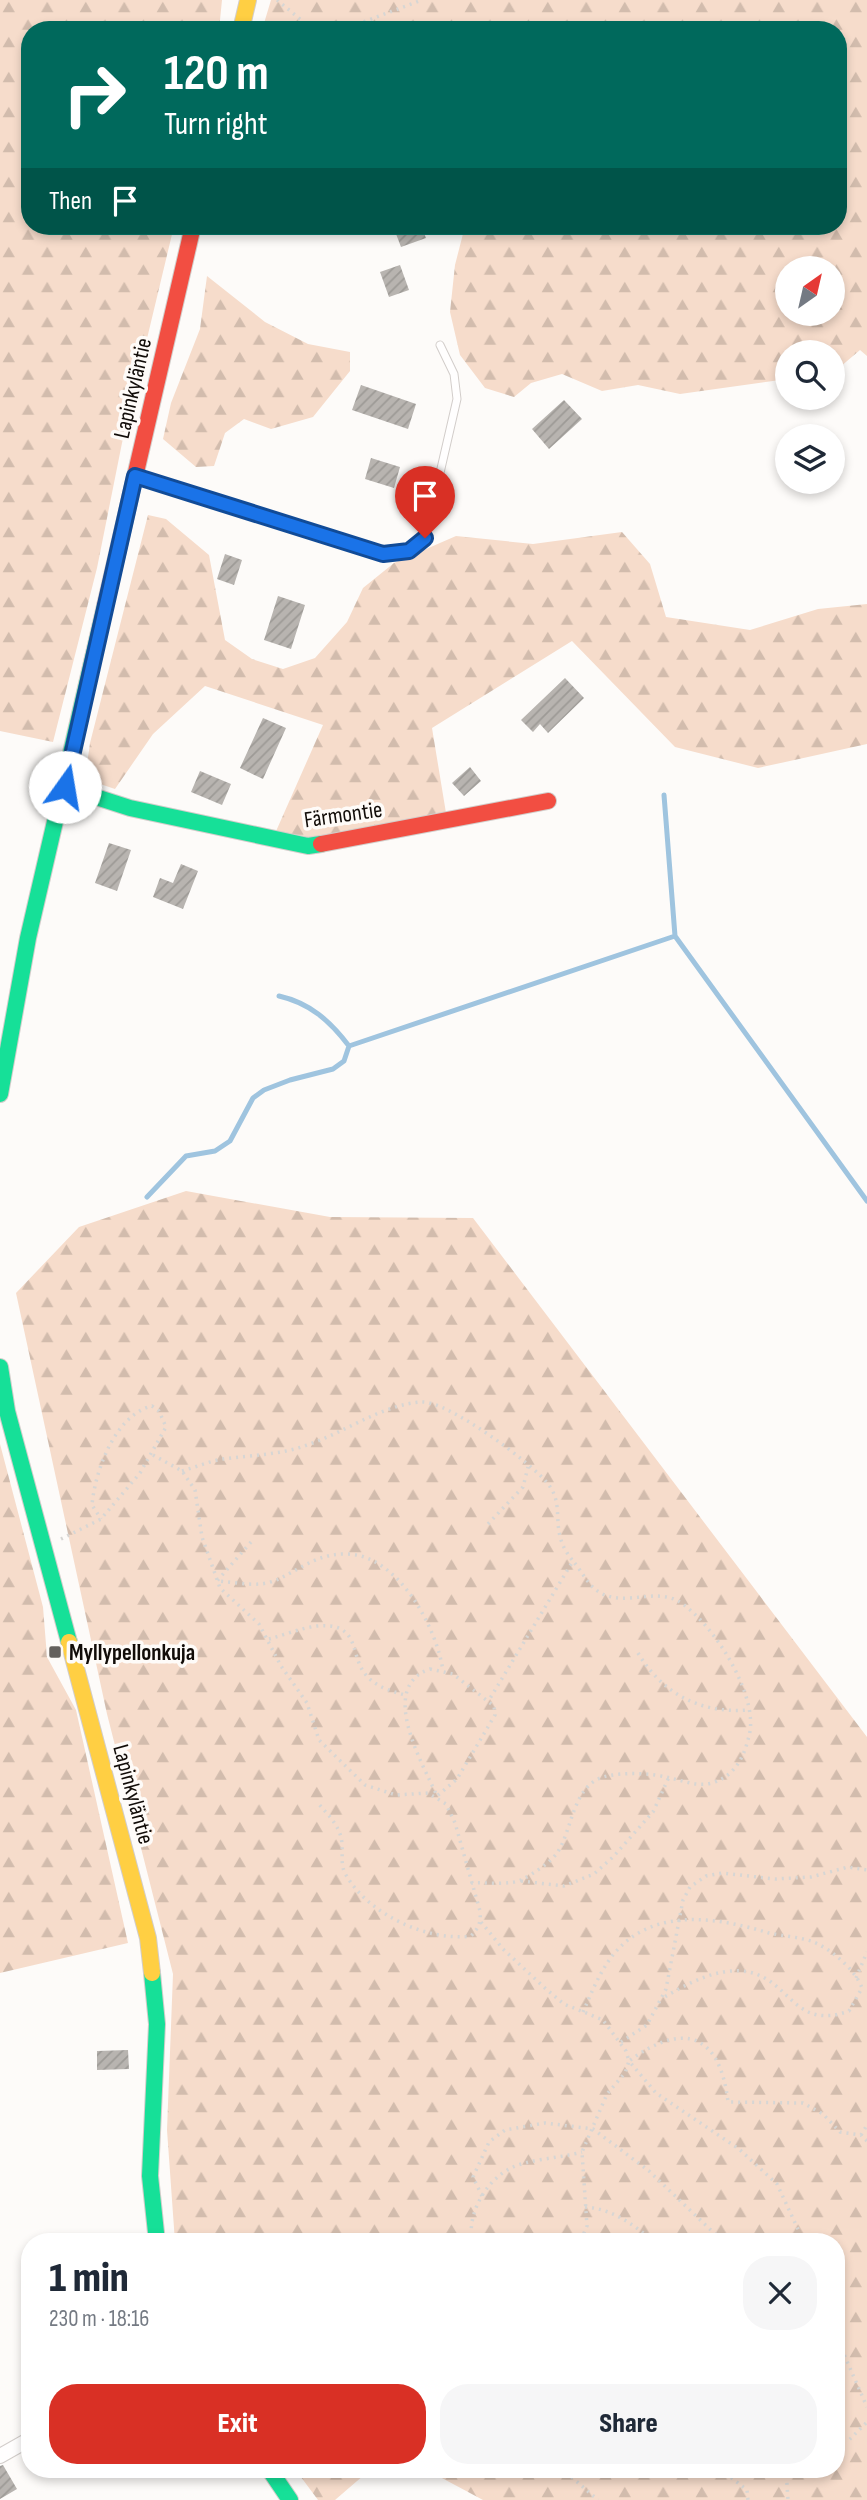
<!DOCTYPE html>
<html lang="en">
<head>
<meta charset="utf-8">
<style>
	body { margin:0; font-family:"Sofia Sans Condensed",sans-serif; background:#f6f6f7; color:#1f2937; height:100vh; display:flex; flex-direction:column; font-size:26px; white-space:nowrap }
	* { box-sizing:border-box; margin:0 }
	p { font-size:23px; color:#747a83 }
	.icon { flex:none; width:38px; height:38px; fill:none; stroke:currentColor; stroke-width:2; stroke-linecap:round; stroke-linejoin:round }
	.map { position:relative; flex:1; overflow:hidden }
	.sheet { position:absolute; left:21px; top:2233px; width:824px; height:245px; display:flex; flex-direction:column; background:#fff; border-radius:28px; box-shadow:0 4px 10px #0003 }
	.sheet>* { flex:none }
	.hud { position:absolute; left:21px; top:21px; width:826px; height:214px; border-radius:28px; box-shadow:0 4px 10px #0003; background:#00695c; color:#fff; overflow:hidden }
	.needle { width:46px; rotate:34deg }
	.buttons { position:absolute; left:775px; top:256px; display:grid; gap:14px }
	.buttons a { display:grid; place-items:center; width:70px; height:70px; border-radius:50%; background:#fff; box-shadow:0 4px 10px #0003; font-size:35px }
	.pin { position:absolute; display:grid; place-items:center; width:60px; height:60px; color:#fff; margin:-72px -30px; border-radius:50% 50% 50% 0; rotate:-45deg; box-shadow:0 0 7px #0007 }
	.pin .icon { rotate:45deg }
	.me { position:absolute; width:77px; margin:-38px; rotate:13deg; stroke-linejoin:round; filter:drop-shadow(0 0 5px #0008) }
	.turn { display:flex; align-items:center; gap:24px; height:147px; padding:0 28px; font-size:32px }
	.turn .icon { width:91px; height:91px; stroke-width:2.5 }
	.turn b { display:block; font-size:49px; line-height:60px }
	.then { display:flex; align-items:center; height:66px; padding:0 28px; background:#0003; gap:14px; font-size:26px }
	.round { display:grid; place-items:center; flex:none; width:74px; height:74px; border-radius:28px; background:#f6f6f7 }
	.head { display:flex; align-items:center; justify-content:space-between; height:119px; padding:0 28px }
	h1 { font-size:42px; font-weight:800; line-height:52px }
	.primary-button { display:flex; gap:14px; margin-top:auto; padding:14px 28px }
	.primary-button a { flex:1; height:80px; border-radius:28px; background:#d93025; color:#fff; font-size:28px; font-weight:800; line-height:80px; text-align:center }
	.primary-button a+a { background:#f6f6f7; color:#1f2937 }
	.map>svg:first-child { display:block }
	.forest { fill:url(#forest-firs); fill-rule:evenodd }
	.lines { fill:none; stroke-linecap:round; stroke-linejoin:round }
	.stream { stroke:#9fc4df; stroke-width:5 }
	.building { fill:url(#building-hatch) }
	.lane-casing { stroke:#d2cdca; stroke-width:9 }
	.street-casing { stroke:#d2cdca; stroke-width:16 }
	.fast-casing { stroke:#d2cdca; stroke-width:18 }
	.slow-casing { stroke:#d2cdca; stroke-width:18 }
	.jam-casing { stroke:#d2cdca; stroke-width:18 }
	.path { stroke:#d7d6d4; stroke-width:3.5; stroke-dasharray:2 5; stroke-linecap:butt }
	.lane { stroke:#fffefe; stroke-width:7 }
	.street { stroke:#fffefe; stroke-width:14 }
	.fast { stroke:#16e098; stroke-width:16 }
	.slow { stroke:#ffcf43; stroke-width:16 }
	.jam { stroke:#f24e42; stroke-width:16 }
	.route-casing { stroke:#114b97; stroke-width:18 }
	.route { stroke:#1a73e8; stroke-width:12 }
	.poi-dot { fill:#64605c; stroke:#fefbf8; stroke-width:2.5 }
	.labels { text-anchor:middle; stroke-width:7; stroke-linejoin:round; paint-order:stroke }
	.street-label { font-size:23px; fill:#110c08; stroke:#fefbf8 }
	.poi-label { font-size:23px; font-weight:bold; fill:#110c08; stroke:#fefbf8; text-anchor:start }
</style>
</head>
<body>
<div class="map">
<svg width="867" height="2500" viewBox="0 0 867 2500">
	<defs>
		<pattern id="forest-firs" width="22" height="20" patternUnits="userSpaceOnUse" patternTransform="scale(1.75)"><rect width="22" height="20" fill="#f6dccb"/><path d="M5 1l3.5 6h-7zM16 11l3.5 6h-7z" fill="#d2bcad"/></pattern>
		<pattern id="building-hatch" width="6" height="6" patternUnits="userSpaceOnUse" patternTransform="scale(1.75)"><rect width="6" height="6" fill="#b8b4b0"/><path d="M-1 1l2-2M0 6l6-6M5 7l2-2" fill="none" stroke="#9d9a96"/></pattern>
	</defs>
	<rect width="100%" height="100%" fill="#fdfbf9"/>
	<path class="forest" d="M0,0H222L219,30H30V226H174L122,443L97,568L53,742L0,731Z
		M271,0H867V356L860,350L833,373V352H788L787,379L680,394L638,385L602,391L562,374L531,383L514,397L485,388L460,355L450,312L455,265L465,226H838V30H262ZM788,268H833V313H788Z
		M207,276L265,322L308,344L350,352V371L313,417L271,429L244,419L225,433L214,466L196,467L163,439L171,403L200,329Z
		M148,515L166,519L209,555L225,640L252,659L283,669L315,658L347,622L363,588L394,563L456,536L533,544L622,532L650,564L666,617L750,630L818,609L867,604V744L758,768L675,747L572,641L432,728L447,819L308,846L273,838L323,725L205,686L153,734L115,789L85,779L90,743Z
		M186,1191L330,1217L473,1218L867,1737V2500H483L425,2469H836V2242H175L167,2130L173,1974L107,1714L16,1293L79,1227Z
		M0,1444L43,1607L47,1657L76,1710L128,1943L0,1973Z
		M295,2469H371L335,2500H318Z"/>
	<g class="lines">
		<path class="stream" d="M664,795L675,936L867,1201
			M279,996C310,1003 330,1021 349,1046L675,936
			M147,1197L186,1156L215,1151L230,1141L253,1098L264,1090L290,1080L333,1069L344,1061L349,1046"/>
	</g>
	<path class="building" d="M393,226H421L426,238L401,247Z
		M400,265L409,290L389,297L380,272Z
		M361,385L416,404L408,429L352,410Z
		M564,400L582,419L549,449L532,429Z
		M371,458L400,467L394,488L365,479Z
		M225,554L242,560L234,585L217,579Z
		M278,596L305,605L291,649L264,640Z
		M565,678L584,698L548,733L540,724L533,732L521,720Z
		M263,718L286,728L263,779L240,768Z
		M470,767L481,781L464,796L452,783Z
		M200,771L231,784L222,805L191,792Z
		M109,843L131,850L117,891L95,883Z
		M181,864L198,871L183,909L153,897L160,878L173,883Z
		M128,2050L129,2069L97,2070V2051Z
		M3,2465L17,2489L0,2499V2466Z"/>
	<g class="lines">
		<g class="lane-casing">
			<path id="lane" d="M136,476L383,554L409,551L425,538L457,399L454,374L440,345"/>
		</g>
		<g class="street-casing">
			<path id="street" d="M0,2456L30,2439"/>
		</g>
		<g class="fast-casing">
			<path id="fast" d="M65,787L130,808L308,846L321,844
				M0,1094L28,938L105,606
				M0,1367L7,1411L69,1642
				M152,1973L157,2024L150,2176L157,2242
				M269,2469L290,2500"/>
		</g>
		<g class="slow-casing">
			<path id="slow" d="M241,30L248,0
				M69,1642L148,1938L152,1973"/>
		</g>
		<g class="jam-casing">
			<path id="jam" d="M105,606L193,226
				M321,844L548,801"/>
		</g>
		<path class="path" d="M277,0L312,29L355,25L422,0
			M153,1455L182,1471L195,1490L202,1537L220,1588L259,1624L281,1666L307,1703L319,1740L365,1785L396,1795L428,1793L446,1804L455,1823L480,1911C481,1923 479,1927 471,1936C428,1942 368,1914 346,1875C340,1865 343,1856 342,1844C341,1827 329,1816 318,1803
			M182,1471C196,1467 210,1461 223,1459C251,1455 281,1455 307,1445C344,1433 381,1405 421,1402C447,1400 532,1463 548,1484C567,1508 547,1530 573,1561L489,1700
			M488,1524L523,1487L528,1467
			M61,1539L101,1519L140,1473L166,1427L159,1411L152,1406C115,1415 95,1471 92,1505L101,1519
			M251,1542L217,1581C231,1582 247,1585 260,1584C288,1582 309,1553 346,1554C398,1554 437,1628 443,1671
			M269,1639C284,1635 301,1628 317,1626C362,1622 349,1656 366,1675C376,1687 391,1691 405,1695
			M638,1653C662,1693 700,1714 748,1710
			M430,1669L453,1674L494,1706L495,1715L457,1779L437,1796C423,1764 377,1687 430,1669Z
			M521,1881L564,1886L594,1874L613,1857L653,1812L669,1777
			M471,1883C485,1882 511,1886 523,1879C533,1874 551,1862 557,1853C573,1830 572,1783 607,1776C627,1772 651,1773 670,1778C684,1781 698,1787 712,1783C735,1776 744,1757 749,1736C760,1696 712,1621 678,1601C652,1587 622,1609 596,1590C587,1583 581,1570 573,1561
			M481,1922L503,1949L546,1989L564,2004L603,2020L626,2051L629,2061L625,2073L607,2094L582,2152L587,2226L580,2242
			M856,1978L867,1952
			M583,2012C597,1980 609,1948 642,1931C681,1911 729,1921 769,1933C783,1936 798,1937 811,1941C830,1948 855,1969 862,1988L849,2011C794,2031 791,1981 749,1972C718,1966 687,1984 661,1999
			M621,2042L647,2025L666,1989L683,1900L690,1887L706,1876L722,1873L775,1879L811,1877L848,1867L867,1870
			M861,2135L867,2125
			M482,2196L473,2177L489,2142L505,2130L545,2123L593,2129L649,2171L715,2234L737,2242
			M585,2207C614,2209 633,2225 655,2242
			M472,2242C467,2214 485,2181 511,2168C529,2159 561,2158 582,2152
			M804,2242L777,2184L739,2149L656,2093L629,2061C683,2021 720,2033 728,2102L803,2103L823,2114L840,2132L861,2135L867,2141
			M836,2303V2325
			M836,2336L867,2407
			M836,2439L849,2440L867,2422
			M538,2469L568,2474L598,2500
			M720,2469L747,2490L748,2500
			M786,2469L788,2500"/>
		<use href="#lane" class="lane"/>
		<use href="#street" class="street"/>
		<use href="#fast" class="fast"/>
		<use href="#slow" class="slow"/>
		<use href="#jam" class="jam"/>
	</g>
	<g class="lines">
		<g class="route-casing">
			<path id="route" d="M65,787L135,476L383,554L409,551L425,538"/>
		</g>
		<use href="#route" class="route"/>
	</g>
	<rect class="poi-dot" x="48" y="1645" width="14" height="14" rx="3.5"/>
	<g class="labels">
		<g class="street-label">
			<text transform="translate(132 388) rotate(-77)" y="8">Lapinkyläntie</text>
			<text transform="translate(343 814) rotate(-8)" y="8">Färmontie</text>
			<text transform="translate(134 1794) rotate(75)" y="8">Lapinkyläntie</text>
		</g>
		<g class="poi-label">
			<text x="69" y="1660">Myllypellonkuja</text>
		</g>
	</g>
</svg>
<div class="buttons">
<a><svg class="needle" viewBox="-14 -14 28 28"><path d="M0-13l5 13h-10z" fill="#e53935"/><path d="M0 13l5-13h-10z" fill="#747a83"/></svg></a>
<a><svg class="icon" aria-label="search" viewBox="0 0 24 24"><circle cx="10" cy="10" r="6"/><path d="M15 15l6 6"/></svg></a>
<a><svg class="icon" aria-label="layers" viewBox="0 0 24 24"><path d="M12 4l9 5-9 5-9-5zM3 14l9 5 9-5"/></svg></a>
</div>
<div class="pin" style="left:425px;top:538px;background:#d93025"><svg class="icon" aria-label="arrive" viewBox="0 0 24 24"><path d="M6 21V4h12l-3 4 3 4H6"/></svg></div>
<svg class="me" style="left:65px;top:787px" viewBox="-20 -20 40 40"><circle r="19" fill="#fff"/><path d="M0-13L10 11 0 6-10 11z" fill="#1a73e8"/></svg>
<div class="hud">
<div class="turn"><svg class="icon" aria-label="right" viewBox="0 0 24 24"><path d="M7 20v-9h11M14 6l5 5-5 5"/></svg><div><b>120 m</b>Turn right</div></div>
<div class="then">Then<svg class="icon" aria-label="arrive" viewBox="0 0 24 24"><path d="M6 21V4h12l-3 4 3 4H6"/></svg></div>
</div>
<section class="sheet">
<div class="head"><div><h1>1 min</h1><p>230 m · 18:16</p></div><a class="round"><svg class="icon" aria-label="close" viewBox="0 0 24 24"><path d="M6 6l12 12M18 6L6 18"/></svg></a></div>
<div class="primary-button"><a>Exit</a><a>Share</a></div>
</section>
</div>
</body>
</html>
